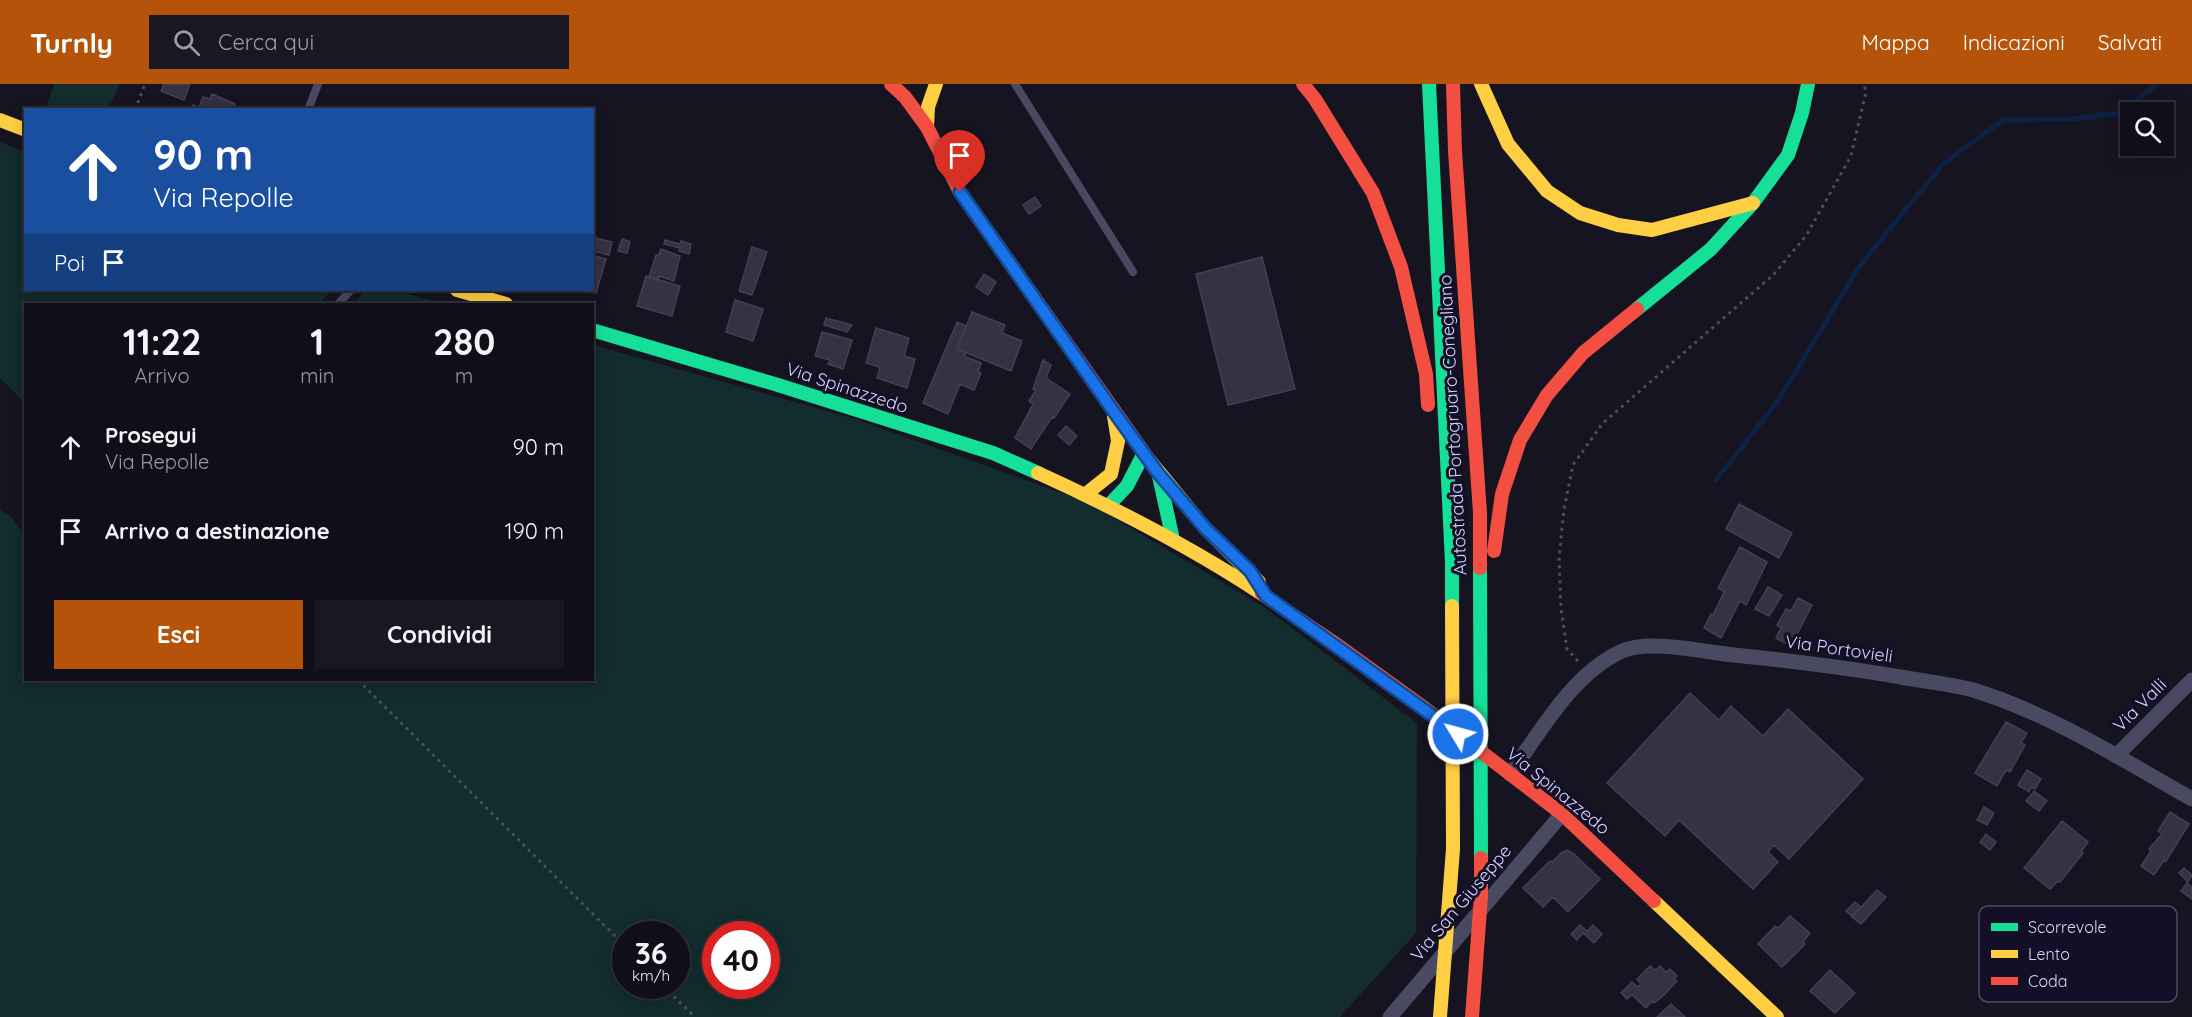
<!DOCTYPE html>
<html lang="it">
<head>
<meta charset="utf-8">
<style>
	body { margin:0; font-family:Quicksand,sans-serif; background:#191822; color:#f1f3f6; height:100vh; display:flex; flex-direction:column; font-size:22px; white-space:nowrap }
	* { box-sizing:border-box; margin:0 }
	p { font-size:20px; color:#9c9ca2 }
	.icon { flex:none; width:33px; height:33px; fill:none; stroke:currentColor; stroke-width:2; stroke-linecap:round; stroke-linejoin:round }
	.map { position:relative; flex:1; overflow:hidden }
	.details { position:absolute; left:24px; top:219px; width:570px; height:378px; display:flex; flex-direction:column; background:#100f19; border-radius:0px; box-shadow:0 3px 15px #0003,0 0 0 2px #302f38 }
	.details>* { flex:none }
	.hud { position:absolute; left:24px; top:24px; width:570px; height:183px; border-radius:0px; box-shadow:0 3px 15px #0003,0 0 0 2px #302f38; background:#1a4fa0; color:#fff; overflow:hidden }
	.buttons { position:absolute; left:2120px; top:18px; display:grid; gap:12px }
	.buttons a { display:grid; place-items:center; width:54px; height:54px; border-radius:0px; background:#100f19; box-shadow:0 3px 15px #0003,0 0 0 2px #302f38; font-size:30px }
	.speed { position:absolute; left:612px; top:837px; display:flex; gap:12px; font-size:30px; font-weight:700; text-align:center }
	.speed>* { display:grid; place-content:center; width:78px; height:78px; border-radius:50%; background:#100f19; box-shadow:0 3px 15px #0003,0 0 0 2px #302f38; line-height:1 }
	.speed small { font-size:15px; font-weight:400 }
	.speed .limit { border:9px solid #d22; background:#fff; color:#111 }
	.pin { position:absolute; display:grid; place-items:center; width:51px; height:51px; color:#fff; margin:-62px -26px; border-radius:50% 50% 50% 0; rotate:-45deg; box-shadow:0 0 6px #0007 }
	.pin .icon { rotate:45deg }
	.me { position:absolute; width:66px; margin:-33px; rotate:307deg; stroke-linejoin:round; filter:drop-shadow(0 0 4px #0008) }
	.turn { display:flex; align-items:center; gap:21px; height:126px; padding:0 30px; font-size:27px }
	.turn .icon { width:78px; height:78px; stroke-width:2.5 }
	.turn b { display:block; font-size:42px; line-height:51px }
	.then { display:flex; align-items:center; height:57px; padding:0 30px; background:#0003; gap:12px; font-size:22px }
	.eta { display:flex; justify-content:space-evenly; align-items:center; height:102px; text-align:center }
	.eta b { font-size:36px; font-weight:700; line-height:42px }
	.cta { display:flex; gap:12px; margin-top:auto; padding:12px 30px }
	.cta a { flex:1; height:69px; border-radius:0px; background:#b45309; color:#fff; font-size:24px; font-weight:700; line-height:69px; text-align:center }
	.cta a+a { background:#191822; color:#f1f3f6 }
	ul { padding:0; list-style:none }
	li { display:flex; align-items:center; gap:18px; height:84px; padding:0 30px }
	li div { flex:1 }
	li b { display:block; font-size:22px }
	li em { font-style:normal }
	header { display:flex; align-items:center; gap:36px; box-sizing:border-box; height:84px; padding:0 30px; background:#b45309; color:#fff }
	header strong { font-size:28px }
	nav { display:flex; gap:33px; margin-inline-start:auto; font-size:21px }
	.search { width:420px; height:54px; background:#191822; display:flex; align-items:center; gap:15px; box-sizing:border-box; padding:0 21px; border-radius:0px; color:#9c9ca2; font-size:22px }
	.map>svg:first-child { display:block }
	.green { fill:#132c2d; fill-rule:evenodd }
	.lines { fill:none; stroke-linecap:round; stroke-linejoin:round }
	.stream { stroke:#0d2144; stroke-width:5 }
	.building { fill:#343243; stroke:#433f54; stroke-width:1.5 }
	.path { stroke:#44505f; stroke-width:3; stroke-dasharray:3 4.5; stroke-linecap:butt }
	.lane { stroke:#4a4962; stroke-width:8 }
	.street { stroke:#4a4962; stroke-width:15 }
	.fast { stroke:#16e098; stroke-width:14 }
	.slow { stroke:#ffcf43; stroke-width:14 }
	.jam { stroke:#f24e42; stroke-width:14 }
	.route-casing { stroke:#114b97; stroke-width:15 }
	.route { stroke:#1a73e8; stroke-width:10 }
	.labels { text-anchor:middle; stroke-width:6; stroke-linejoin:round; paint-order:stroke }
	.street-label { font-size:18px; fill:#d9d4ff; stroke:#130f26 }
	.key { fill:#130f26; stroke:#4e4a67; stroke-width:1.5 }
	.key-label { font-size:16px; fill:#d9d4ff }
</style>
</head>
<body>
<header>
<strong>Turnly</strong>
<div class="search"><svg class="icon" aria-label="search" viewBox="0 0 24 24"><circle cx="10" cy="10" r="6"/><path d="M15 15l6 6"/></svg>Cerca qui</div>
<nav><a>Mappa</a><a>Indicazioni</a><a>Salvati</a></nav>
</header>
<div class="map">
<svg width="2192" height="933" viewBox="0 0 2192 933">
	<rect width="100%" height="100%" fill="#161421"/>
	<path class="green" d="M54,0H120L108,25H51L46,24Z
		M0,58L25,68L26,206H332L319,220H26L25,319L0,294Z
		M366,206H393L446,220H353Z
		M593,261L855,335L1087,418L1264,523L1417,639L1416,849L1340,933H0V425L12,434L25,451L26,596H592ZM626,850H676V902H626ZM716,850H766V902H716Z"/>
	<g class="lines">
		<path class="stream" d="M1715,397L1778,317L1858,184L1943,80L2003,36L2072,35L2120,29L2157,0"/>
	</g>
	<path class="building" d="M164,0H190L184,16L161,7Z
		M212,10L235,20L233,26H191L193,21L199,23L203,13L210,15Z
		M1035,113L1041,122L1029,130L1023,121Z
		M592,153L612,158L609,171L592,167Z
		M622,155L630,158L627,169L618,167Z
		M665,156L680,160L681,157L691,160L689,170L679,167L680,164L664,160Z
		M752,163L767,168L752,211L739,207Z
		M661,165L680,172L674,197L659,192L658,196L649,193L656,171H659Z
		M592,171L606,175L596,209L583,206H592Z
		M1262,173L1295,305L1228,321L1196,190Z
		M984,190L996,198L988,211L976,203Z
		M646,192L680,202L672,232L637,222Z
		M735,216L763,225L753,257L726,248Z
		M972,228L1005,241L1002,249L1022,257L1011,287L957,265Z
		M826,234L852,241L847,248L824,241Z
		M957,238L966,242L957,265L966,269L964,272L981,279L978,288L981,289L974,306L960,300L948,330L923,319Z
		M876,244L909,254L904,272L915,275L907,304L877,294L880,283L866,279Z
		M822,248L852,256L843,285L828,280L830,276L815,272Z
		M1043,276L1051,281L1046,294L1070,310L1054,334L1052,333L1031,365L1015,354L1033,320L1029,317L1036,306L1033,305Z
		M1066,342L1077,352L1069,361L1058,351Z
		M1739,420L1792,449L1779,474L1726,445Z
		M1740,463L1767,478L1746,521L1740,517L1721,554L1704,544L1711,530L1713,531L1724,508L1718,504Z
		M1768,503L1782,511L1769,532L1755,525Z
		M1798,514L1812,521L1791,562L1776,554L1781,544L1777,541L1786,525L1791,527Z
		M1690,609L1719,636L1731,622L1763,652L1788,625L1863,695L1789,775L1774,761L1768,768L1778,778L1753,805L1679,736L1665,752L1607,699Z
		M2006,638L2027,649L2021,659L2025,661L2010,688L2006,686L1997,702L1975,689Z
		M2027,686L2041,695L2035,705L2031,703L2029,708L2018,701Z
		M2034,707L2047,717L2039,727L2026,717Z
		M1984,723L1994,729L1987,741L1977,736Z
		M2170,728L2189,740L2166,777L2164,776L2154,791L2141,782L2151,767L2149,765L2162,750L2158,747Z
		M2062,737L2088,758L2081,768L2083,769L2060,798L2058,797L2050,805L2024,784Z
		M1986,750L1996,758L1990,766L1980,758Z
		M1567,766L1574,770L1600,795L1568,828L1553,813L1543,823L1523,804L1550,777L1552,778L1561,769Z
		M2184,784L2192,791L2188,798L2179,789Z
		M2187,799L2192,803V815L2181,807Z
		M1877,806L1886,813L1861,840L1852,833Z
		M1855,818L1861,823L1852,832L1846,827Z
		M1790,832L1810,849L1803,858L1805,860L1782,883L1758,860L1775,842L1778,844Z
		M1580,841L1587,847L1593,841L1602,850L1594,859L1583,849L1577,856L1571,850Z
		M1650,882L1655,886L1660,882L1666,888L1670,885L1677,892L1674,895L1677,897L1664,911L1654,919L1652,917L1646,924L1632,911L1627,915L1621,909L1632,898L1638,903L1641,900L1637,895Z
		M1830,886L1855,909L1835,929L1810,907Z
		M1671,920L1685,933H1657Z"/>
	<g class="lines">
		<path class="path" d="M135,26L145,0
			M1578,577L1567,565L1561,525L1559,474L1564,425L1573,381L1602,340L1773,191L1806,152L1851,72L1866,8L1864,0
			M358,596L626,863
			M663,902L695,933"/>
		<path class="lane" d="M1015,0L1133,188
			M308,26L318,0
			M338,220L351,206"/>
		<path class="street" d="M2116,672L2192,596
			M1510,690C1541,647 1572,590 1622,567C1650,555 1704,568 1734,571C1792,577 1849,584 1906,594C1928,598 1951,600 1973,606C2049,629 2123,676 2192,715
			M1390,933L1562,730"/>
		<path class="fast" d="M1429,0L1452,479V522
			M1637,225L1711,165L1753,119L1788,71L1802,29L1808,0
			M592,246L778,301L993,369L1038,389
			M1159,392L1173,456
			M1109,421L1127,402L1144,369
			M1480,484L1481,774"/>
		<path class="slow" d="M1481,0L1508,60L1547,107L1580,129L1618,141L1652,146L1753,119
			M0,36L26,46
			M927,43L928,23L936,0
			M457,206L506,220
			M1150,377L1205,444L1259,498
			M1038,389C1115,424 1191,463 1262,510
			M1086,410L1111,390L1118,357L1114,332
			M1654,817L1777,933
			M1440,933L1453,765L1452,522"/>
		<path class="jam" d="M891,0L905,13L927,43L960,108L1150,377
			M1303,0L1315,15L1373,109L1401,183L1426,290L1428,321
			M1453,0L1455,67L1480,429V484
			M1494,467L1502,410L1520,356L1547,311L1583,269L1637,225
			M1262,510L1333,558L1423,623L1562,730L1654,817
			M1472,933L1481,812V774"/>
	</g>
	<g class="lines">
		<g class="route-casing">
			<path id="route" d="M960,108L1114,328L1158,389L1205,444L1250,487L1266,512L1458,650"/>
		</g>
		<use href="#route" class="route"/>
	</g>
	<g class="labels">
		<g class="street-label">
			<text transform="translate(847 304) rotate(18)" y="6">Via Spinazzedo</text>
			<text transform="translate(1453 341) rotate(-93)" y="6">Autostrada Portogruaro-Conegliano</text>
			<text transform="translate(1839 565) rotate(8)" y="6">Via Portovieli</text>
			<text transform="translate(2140 621) rotate(-45)" y="6">Via Valli</text>
			<text transform="translate(1558 707) rotate(39)" y="6">Via Spinazzedo</text>
			<text transform="translate(1461 819) rotate(-50)" y="6">Via San Giuseppe</text>
		</g>
	</g>
	<rect x="1979" y="822" width="198" height="96" rx="9" class="key"/>
	<rect x="1991" y="839" width="27" height="8" fill="#16e098"/>
	<rect x="1991" y="866" width="27" height="8" fill="#ffcf43"/>
	<rect x="1991" y="893" width="27" height="8" fill="#f24e42"/>
	<g class="key-label">
		<text x="2028" y="849">Scorrevole</text>
		<text x="2028" y="876">Lento</text>
		<text x="2028" y="903">Coda</text>
	</g>
</svg>
<div class="buttons">
<a><svg class="icon" aria-label="search" viewBox="0 0 24 24"><circle cx="10" cy="10" r="6"/><path d="M15 15l6 6"/></svg></a>
</div>
<div class="speed"><div>36<small>km/h</small></div><div class="limit">40</div></div>
<div class="pin" style="left:960px;top:108px;background:#d93025"><svg class="icon" aria-label="arrive" viewBox="0 0 24 24"><path d="M6 21V4h12l-3 4 3 4H6"/></svg></div>
<svg class="me" style="left:1458px;top:650px" viewBox="-20 -20 40 40"><circle r="17" fill="#1a73e8" stroke="#fff" stroke-width="3"/><path d="M0-11L8 9 0 5-8 9z" fill="#fff"/></svg>
<div class="hud">
<div class="turn"><svg class="icon" aria-label="ahead" viewBox="0 0 24 24"><path d="M12 20V5M6 11l6-6 6 6"/></svg><div><b>90 m</b>Via Repolle</div></div>
<div class="then">Poi<svg class="icon" aria-label="arrive" viewBox="0 0 24 24"><path d="M6 21V4h12l-3 4 3 4H6"/></svg></div>
</div>
<section class="details">
<div class="eta">
<div><b>11:22</b><p>Arrivo</p></div>
<div><b>1</b><p>min</p></div>
<div><b>280</b><p>m</p></div>
</div>
<ul>
<li><svg class="icon" aria-label="ahead" viewBox="0 0 24 24"><path d="M12 20V5M6 11l6-6 6 6"/></svg><div><b>Prosegui</b><p>Via Repolle</p></div><em>90 m</em></li>
<li><svg class="icon" aria-label="arrive" viewBox="0 0 24 24"><path d="M6 21V4h12l-3 4 3 4H6"/></svg><div><b>Arrivo a destinazione</b></div><em>190 m</em></li>
</ul>
<div class="cta"><a>Esci</a><a>Condividi</a></div>
</section>
</div>
</body>
</html>
